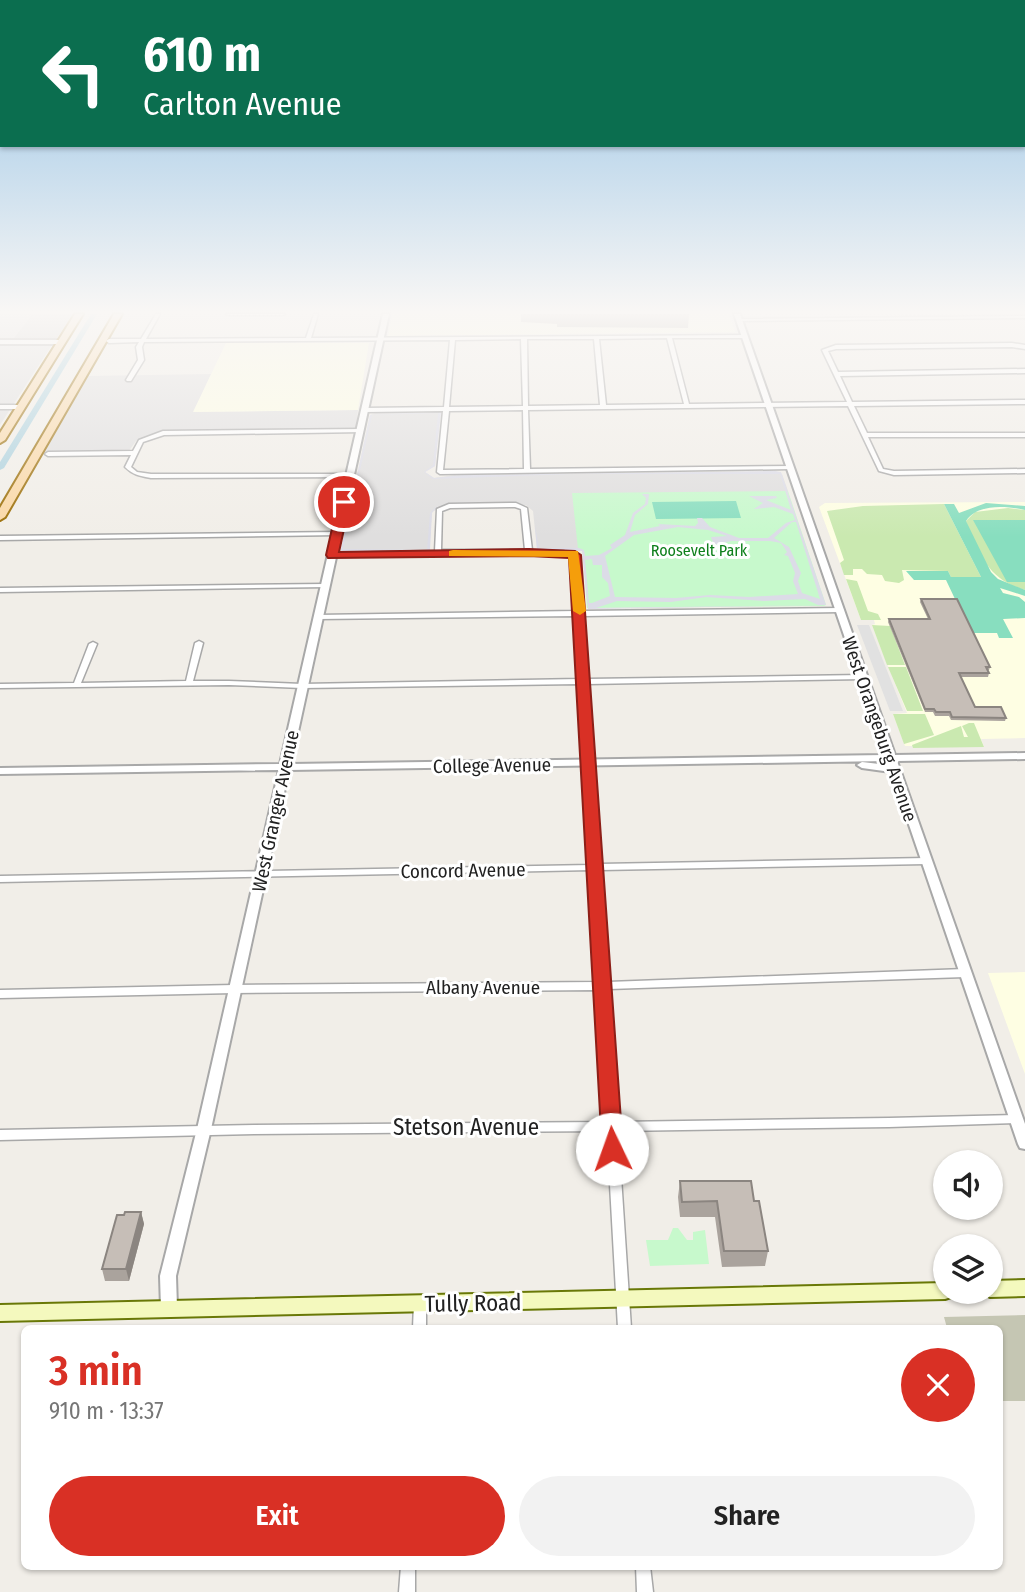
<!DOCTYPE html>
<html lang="en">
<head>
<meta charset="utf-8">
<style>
	body { margin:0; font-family:"Fira Sans Condensed",sans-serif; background:#f2f2f2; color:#222; height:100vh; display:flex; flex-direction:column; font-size:26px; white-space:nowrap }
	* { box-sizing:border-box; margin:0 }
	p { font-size:23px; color:#767676 }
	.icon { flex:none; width:38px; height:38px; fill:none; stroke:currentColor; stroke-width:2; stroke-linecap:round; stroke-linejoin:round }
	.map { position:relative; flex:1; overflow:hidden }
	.sheet { position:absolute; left:21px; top:1325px; width:982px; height:245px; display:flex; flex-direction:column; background:#fff; border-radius:10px; box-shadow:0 2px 5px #0004 }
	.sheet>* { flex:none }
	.banner { position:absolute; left:0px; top:0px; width:1026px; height:147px; box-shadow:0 2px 5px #0004; background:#0b6e4f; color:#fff; overflow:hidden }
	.tools { position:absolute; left:933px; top:1150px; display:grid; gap:14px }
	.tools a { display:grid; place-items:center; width:70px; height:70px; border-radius:50%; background:#fff; box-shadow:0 2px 5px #0004; font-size:35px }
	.pin { position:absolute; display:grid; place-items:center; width:60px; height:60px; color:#fff; margin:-30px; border:4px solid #fff; border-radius:50%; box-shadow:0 2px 7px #0007 }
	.me { position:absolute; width:77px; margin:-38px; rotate:357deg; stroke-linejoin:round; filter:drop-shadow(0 0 5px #0008) }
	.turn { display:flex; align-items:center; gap:24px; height:147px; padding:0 28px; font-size:32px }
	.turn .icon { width:91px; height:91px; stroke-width:2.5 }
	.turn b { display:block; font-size:49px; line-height:60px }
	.round { display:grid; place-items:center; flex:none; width:74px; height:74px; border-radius:37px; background:#f2f2f2 }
	.summary { display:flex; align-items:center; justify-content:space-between; height:119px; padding:0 28px }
	h1 { font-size:42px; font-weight:600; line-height:52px; color:#d93025 }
	.cta { display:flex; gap:14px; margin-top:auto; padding:14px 28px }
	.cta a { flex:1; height:80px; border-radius:42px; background:#d93025; color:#fff; font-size:28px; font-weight:600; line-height:80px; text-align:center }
	.cta a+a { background:#f2f2f2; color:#222 }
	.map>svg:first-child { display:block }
	.residential { fill:#dfdede }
	.education { fill:#fefee3 }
	.religious { fill:#cfcfcf }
	.construction { fill:#c5c6b3 }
	.grass { fill:#cae9b0 }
	.park { fill:#c7f9cc }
	.pitch { fill:#88debf }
	.parking { fill:#e1e1e1 }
	.plaza { fill:#dcdce7; fill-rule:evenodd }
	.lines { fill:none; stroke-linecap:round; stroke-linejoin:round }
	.canal { fill:#aad0dd; fill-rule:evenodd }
	.minor-casing { stroke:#a8a8a8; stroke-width:3 }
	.tertiary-casing { stroke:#a8a8a8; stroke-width:4 }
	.secondary-casing { stroke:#697807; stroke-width:4 }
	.primary-casing { stroke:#9a6c03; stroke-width:4 }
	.minor { fill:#fff; fill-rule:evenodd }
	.tertiary { fill:#fff; fill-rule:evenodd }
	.secondary { fill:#f4f9be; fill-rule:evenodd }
	.primary { fill:#fad7a4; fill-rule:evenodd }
	.wall { fill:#aaa39d }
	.shaded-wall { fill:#8b8580 }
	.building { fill:#c6beb7; stroke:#8b8580; stroke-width:2 }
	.route { fill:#d93025; stroke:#8d1f18; stroke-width:2 }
	.slow { fill:#f59e0b }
	.labels { text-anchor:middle; stroke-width:6; stroke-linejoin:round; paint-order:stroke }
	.far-park-label { font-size:16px; fill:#0e7f1b; stroke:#fff }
	.street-label { font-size:19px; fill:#212121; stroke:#fff }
	.near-street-label { font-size:23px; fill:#212121; stroke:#fff }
</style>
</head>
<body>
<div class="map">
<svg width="1025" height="1592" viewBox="0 0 1025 1592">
	<rect width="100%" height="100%" fill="#f1eee8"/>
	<path class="residential" d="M0,314H72L0,425Z
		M211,374L194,412L358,410L356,430L158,432L136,441L128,452L43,453L87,376Z
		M375,413H440L435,466L425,472L434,478L454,475L776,471L782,474L788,491L578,549H537L533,511L526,505L447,504L432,512L429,551L343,552L341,550L370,415Z"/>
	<path class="education" d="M392,314H729L735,332L388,336Z
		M226,343H369L358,410L193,412Z
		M1025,502V738L981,739L984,747L905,746L893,714L907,713L880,646L872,625L875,624L874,620H861L819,507L825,503Z
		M1025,972V1074L988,973Z"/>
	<path class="religious" d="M32,314H73L55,341H12Z"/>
	<path class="construction" d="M1025,1315V1401H999V1328H947L944,1317Z"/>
	<path class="grass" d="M944,504L981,577H951L948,571L902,570L904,580L899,583L885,581L882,575L867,574L862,569H853V575H844L840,563L844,560L827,511L863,506Z
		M1008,508L1025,510V590C988,579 984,559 967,528L966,521L975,512Z
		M846,579L857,581L868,611L878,614L881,620H861Z
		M872,625L890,626L905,665H887Z
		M888,667H906L923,711H907Z
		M893,714H925L934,735L904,744Z
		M969,723H974L984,747L913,748L912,745L961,726L964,737H968L962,726Z"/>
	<path class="park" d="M788,491L826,605L824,606L587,608L583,551L578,549L572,493Z
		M673,1228H678L687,1240H693V1232L705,1230L709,1264L650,1266L646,1240H668Z"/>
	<path class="pitch" d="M736,501L741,518L656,519L652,502Z
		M986,503L1025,506V510C1007,506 978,503 966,521L991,572L998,579L1025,590V596L1000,588L1003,593L1019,597L1025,602V618L1003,619L1013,638H999L997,633H971L946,580H914L906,571H948L951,577H981L944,504H954L959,513Z
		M973,520H1025V582H1007Z"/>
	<path class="parking" d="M857,625H869L903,711H890Z"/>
	<path class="plaza" d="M438,412L441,413L435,466L425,472L434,478L463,475L774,471L781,472L826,605L588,609L582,551L537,549L535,525L539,548H579L584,550L585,556L599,555L612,548L610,545L625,535L633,513L645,504L646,498L642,494H649L648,504L635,515L630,532L660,526L658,524L695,526L698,523L697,518H702L710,527L739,538H768L786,523L795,520L793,514L774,507L756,509H754L763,503L749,496H776L777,498L766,500L791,510L780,474H574L433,479L424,472L433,465L438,413L372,415L343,549L427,550L430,513L438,505L432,513L430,550L343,552L341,550L370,415ZM792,522H796L820,599L802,593L798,581L801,573L789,547L774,538ZM678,527L708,530L727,536L711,537L714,545L731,541H770L781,543L787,552L784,555L788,556L795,573L793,581L798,594L749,597L710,595L676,598L615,597L605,556L634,535ZM592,559L593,565H602V577L608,583L610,596L592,603H589L585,560ZM706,597L764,601L805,599L818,605L596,608L617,601L671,602Z"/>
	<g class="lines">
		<path class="canal" d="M91,314H97L4,468L0,470V462Z"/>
		<g class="minor-casing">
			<path id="minor" d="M156,314H160L146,339L306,338L314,314H318L311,338L746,335L747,336L744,338H672L689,404L847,402L822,350L836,345L1012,343L1025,345V349L1012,347L836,349L828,351L838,372L1025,369V373L840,376L852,402L1025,400V404L854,406L867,433H1025V437H868L883,469L894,471L1025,469V473L894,475L879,471L848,406L528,410L530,469L792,466V468L790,469L440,474L437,472L443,411L365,412L362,410L365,408L444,407L450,340L144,342L142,347L144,360L131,381H127L126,380L138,360L136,347L139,342L109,343L106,341L109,339H141ZM667,338L684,404L606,405L599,339ZM521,339L523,406L449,407L455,340ZM527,339H594L600,405L528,406ZM523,410L524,469L443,470L449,411Z
				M226,314H285L283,315H228Z
				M1025,316V318L739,321L737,320L739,319Z
				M0,405H21L24,407L21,409H0Z
				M361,429L363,430V432L164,435L143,442L131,467L137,472L151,474H352V476L350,477L151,478C140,476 133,475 125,467L131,455L48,456L45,454L48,452L133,451L139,440L163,431Z
				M516,503L527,508L532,550L563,551L578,555L579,556L583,611L840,608L844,610L840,612L583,616L588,679L863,675L867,677L863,679L588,684L600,864L926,858L931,861L926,864L601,870L608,982L965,969L969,970L970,973L969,976L965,977L609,989L618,1122L889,1118L1016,1115L1020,1116L1022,1119L1020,1122L1016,1123L889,1127L618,1131L631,1328H618L607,1131L254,1134L0,1140V1130L254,1125L606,1122L598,990L234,993L0,998V990L234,985L598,982L591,870L0,882V876L591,865L580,684L302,688L229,685L0,688V684L74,683L89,644L93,642L97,644L81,683L186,681L195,643L199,641L203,643L193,681H229L302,684L580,679L576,616L318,619L314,617L318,615L576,611L573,557L537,554H502L332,557L329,555L332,553L435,551L437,509L449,504ZM515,507L521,509L525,550H441L442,511L450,508Z
				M337,532L340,534L339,535L0,540V536Z
				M325,584L327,585V587L0,592V588Z
				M420,1298L425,1300L426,1304V1328H413L414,1304L415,1300Z
				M401,1566H415V1592H399Z
				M636,1566H650L653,1592H637Z"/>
		</g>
		<g class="tertiary-casing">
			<path id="tertiary" d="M383,314H389L291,764L885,755L734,314H740L895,755L1025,753V759L897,761L1025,1124V1149L1020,1148L1018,1144L891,772L862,768L857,765L862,762L888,765L887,761L289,770L211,1129L176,1276L177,1308L174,1313L169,1315L164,1313L161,1308L160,1276L197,1129L279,770L0,774V768L280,764Z
				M0,340H60L63,342L60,344H0Z"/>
		</g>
		<g class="secondary-casing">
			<path id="secondary" d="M1025,1280V1296L990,1297L984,1294L982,1292H990V1281Z
				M945,1283V1292H954L951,1297L945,1299L0,1321V1305Z"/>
		</g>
		<g class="primary-casing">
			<path id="primary" d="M75,314H83L5,440L0,443V433Z
				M114,314H122L5,517L0,520V508Z"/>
		</g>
		<use href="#minor" class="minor"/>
		<use href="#tertiary" class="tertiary"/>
		<use href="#secondary" class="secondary"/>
		<use href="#primary" class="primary"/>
	</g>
	<path class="wall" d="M507,314H689L688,328L557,327V324L521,322V314Z
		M921,599L990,667L989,670H987L989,673L988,677H961L975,707L1006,718L1005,721L951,720L949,716H935L933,712H925L888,622L889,619H928L920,602Z
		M680,1181L754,1201L768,1251L765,1266L722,1267L715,1217H680L678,1197Z
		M141,1212L144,1224L129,1281H105L102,1269L124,1215Z"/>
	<path class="shaded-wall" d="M141,1212L144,1224L129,1281L126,1269Z"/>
	<path class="building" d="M921,599H957L990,667H986L989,673H959L975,707H1001L1006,718L952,717L950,712H936L934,709H925L889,619H930Z
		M680,1181H751L754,1201H759L768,1251H724L717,1201L682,1202Z
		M125,1212H141L126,1269H102L117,1215H124Z"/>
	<linearGradient id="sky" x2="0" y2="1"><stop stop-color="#8fbfe4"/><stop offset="0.58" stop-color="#f9f7f5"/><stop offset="1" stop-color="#f9f7f5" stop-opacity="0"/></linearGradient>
	<rect width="1025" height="537" fill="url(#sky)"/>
	<path class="route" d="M344,499L350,502L339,552L529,549L575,551L581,555L623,1149L620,1155L612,1157L605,1155L602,1149L569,558L529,556L328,558L326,555L338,502Z"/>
	<path class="slow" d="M453,550L578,551L586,611L580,615L573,611L568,557L449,556V551Z"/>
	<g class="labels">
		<g class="far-park-label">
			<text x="699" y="556">Roosevelt Park</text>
		</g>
		<g class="street-label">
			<text transform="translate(880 729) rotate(71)" y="7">West Orangeburg Avenue</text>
			<text transform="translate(492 765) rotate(-1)" y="7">College Avenue</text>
			<text transform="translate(275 811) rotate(-78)" y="7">West Granger Avenue</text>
			<text transform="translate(463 870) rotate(-1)" y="7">Concord Avenue</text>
			<text x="483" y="994">Albany Avenue</text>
		</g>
		<g class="near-street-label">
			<text x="466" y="1135">Stetson Avenue</text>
			<text transform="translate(473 1303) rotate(-1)" y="8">Tully Road</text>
		</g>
	</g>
</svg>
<div class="tools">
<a><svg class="icon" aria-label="sound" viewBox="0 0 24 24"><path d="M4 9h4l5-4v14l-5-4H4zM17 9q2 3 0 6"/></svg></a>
<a><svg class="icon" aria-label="layers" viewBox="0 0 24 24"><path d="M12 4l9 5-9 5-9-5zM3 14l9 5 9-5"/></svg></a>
</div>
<div class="pin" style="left:344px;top:502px;background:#d93025"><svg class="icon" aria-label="arrive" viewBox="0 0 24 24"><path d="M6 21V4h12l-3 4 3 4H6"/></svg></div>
<svg class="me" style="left:612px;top:1149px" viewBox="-20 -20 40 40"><circle r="19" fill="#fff"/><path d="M0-13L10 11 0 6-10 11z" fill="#d93025"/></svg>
<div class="banner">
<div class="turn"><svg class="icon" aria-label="left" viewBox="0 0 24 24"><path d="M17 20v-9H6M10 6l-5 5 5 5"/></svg><div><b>610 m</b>Carlton Avenue</div></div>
</div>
<section class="sheet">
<div class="summary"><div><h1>3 min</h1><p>910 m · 13:37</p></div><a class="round" style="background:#d93025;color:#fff"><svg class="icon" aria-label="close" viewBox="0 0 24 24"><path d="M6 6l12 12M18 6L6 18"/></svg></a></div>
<div class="cta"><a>Exit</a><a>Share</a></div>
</section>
</div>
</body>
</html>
